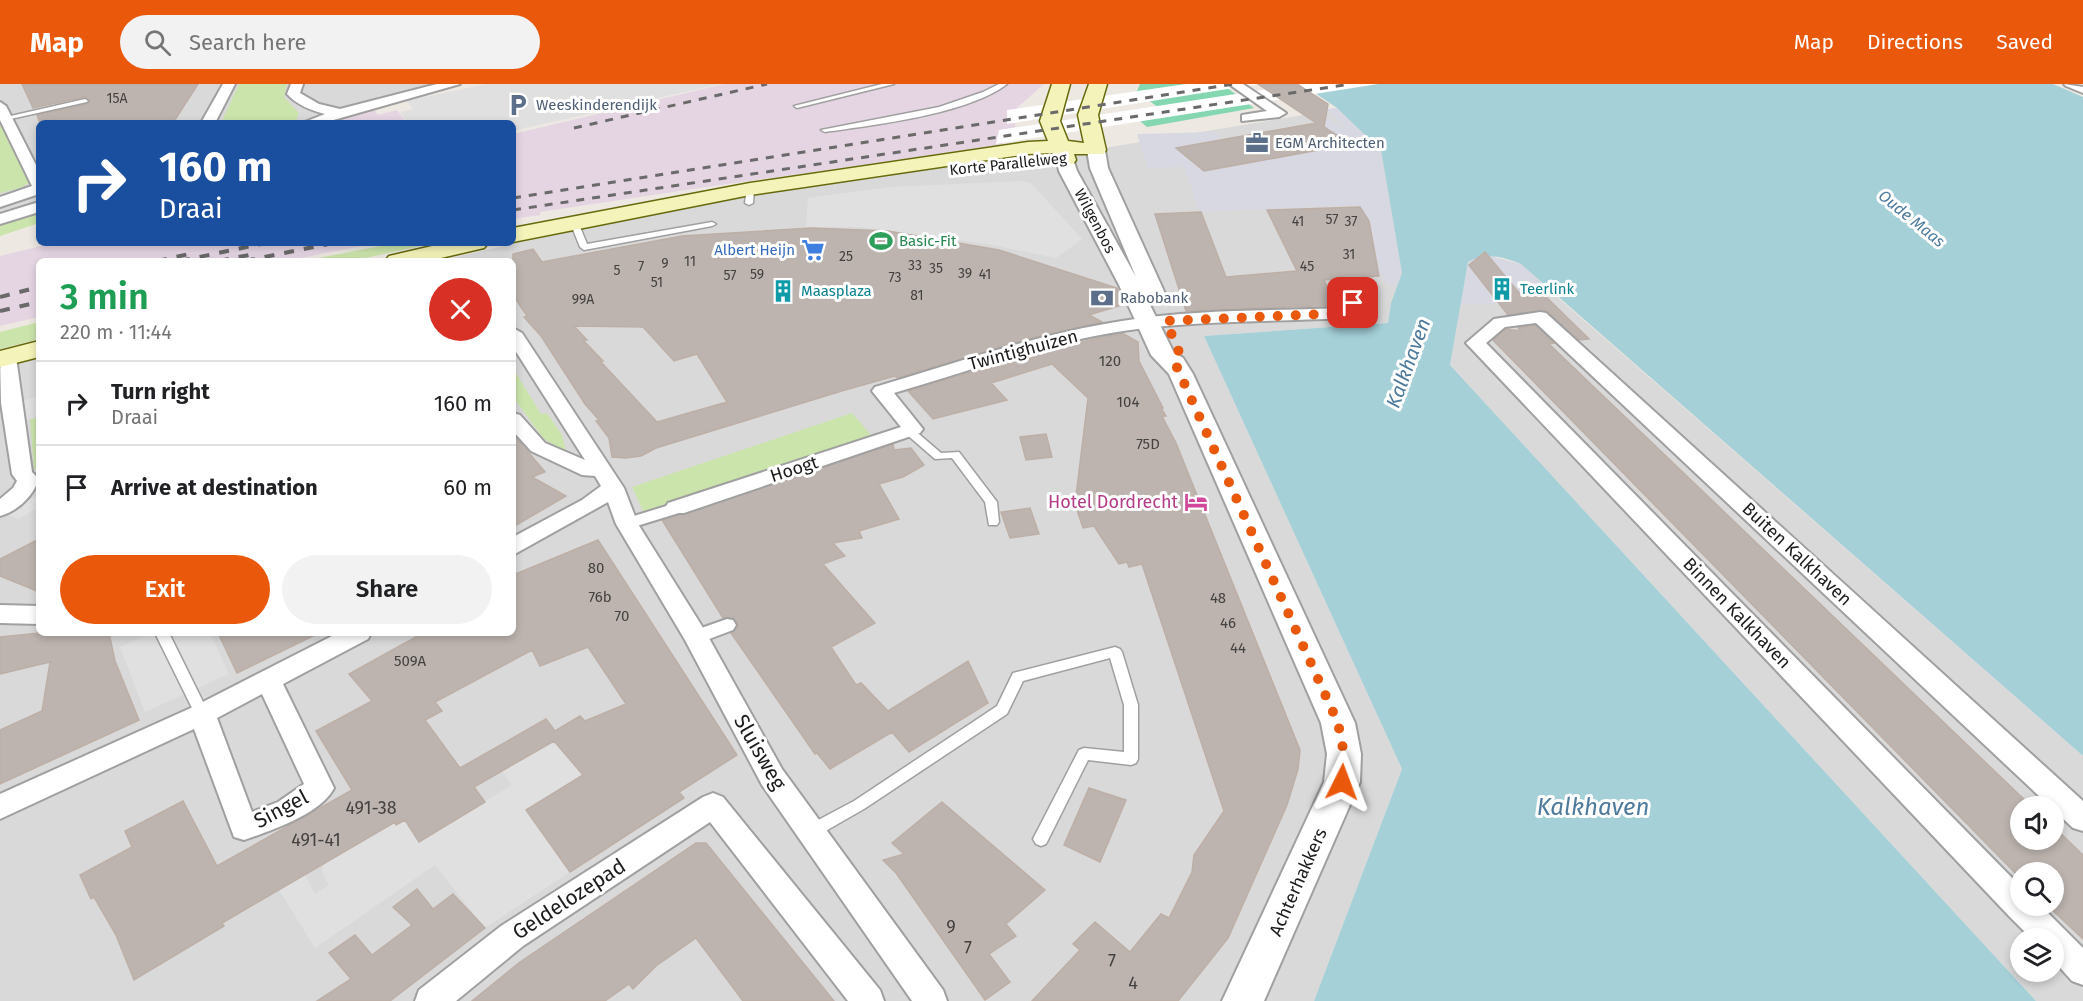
<!DOCTYPE html>
<html lang="en">
<head>
<meta charset="utf-8">
<style>
	body { margin:0; font-family:"Fira Sans",sans-serif; background:#f2f2f2; color:#202124; height:100vh; display:flex; flex-direction:column; font-size:22px; white-space:nowrap }
	* { box-sizing:border-box; margin:0 }
	p { font-size:20px; color:#757577 }
	.icon { flex:none; width:33px; height:33px; fill:none; stroke:currentColor; stroke-width:2; stroke-linecap:round; stroke-linejoin:round }
	.map { position:relative; flex:1; overflow:hidden }
	.panel { position:absolute; left:36px; top:174px; width:480px; height:378px; display:flex; flex-direction:column; background:#fff; border-radius:9px; box-shadow:0 3px 9px #0003 }
	.panel>* { flex:none }
	.hud { position:absolute; left:36px; top:36px; width:480px; height:126px; border-radius:9px; box-shadow:0 3px 9px #0003; background:#1a4fa0; color:#fff; overflow:hidden }
	.buttons { position:absolute; left:2010px; top:712px; display:grid; gap:12px }
	.buttons a { display:grid; place-items:center; width:54px; height:54px; border-radius:50%; background:#fff; box-shadow:0 3px 9px #0003; font-size:30px }
	.pin { position:absolute; display:grid; place-items:center; width:51px; height:51px; color:#fff; margin:-26px; border-radius:12px; box-shadow:0 3px 9px #0006 }
	.me { position:absolute; width:66px; margin:-33px; rotate:3deg; stroke-linejoin:round; filter:drop-shadow(0 0 4px #0008) }
	.turn { display:flex; align-items:center; gap:21px; height:126px; padding:0 24px; font-size:27px }
	.turn .icon { width:78px; height:78px; stroke-width:2.5 }
	.turn b { display:block; font-size:42px; line-height:51px }
	.round { display:grid; place-items:center; flex:none; width:63px; height:63px; border-radius:32px; background:#f2f2f2 }
	.summary { display:flex; align-items:center; justify-content:space-between; height:102px; padding:0 24px }
	h1 { font-size:36px; font-weight:600; line-height:45px; color:#1e9e55 }
	.cta { display:flex; gap:12px; margin-top:auto; padding:12px 24px }
	.cta a { flex:1; height:69px; border-radius:36px; background:#ea580c; color:#fff; font-size:24px; font-weight:600; line-height:69px; text-align:center }
	.cta a+a { background:#f2f2f2; color:#202124 }
	ul { padding:0; list-style:none }
	li { display:flex; align-items:center; gap:18px; height:84px; padding:0 24px; border-top:2px solid #e0e0e0 }
	li div { flex:1 }
	li b { display:block; font-size:22px }
	li em { font-style:normal }
	header { display:flex; align-items:center; gap:36px; box-sizing:border-box; height:84px; padding:0 30px; background:#ea580c; color:#fff }
	header strong { font-size:28px }
	nav { display:flex; gap:33px; margin-inline-start:auto; font-size:21px }
	.search { width:420px; height:54px; background:#f2f2f2; display:flex; align-items:center; gap:15px; box-sizing:border-box; padding:0 21px; border-radius:33px; color:#757577; font-size:22px }
	.map>svg:first-child { display:block }
	.residential { fill:#dad9d9; fill-rule:evenodd }
	.industrial { fill:#e5d5e3 }
	.grass { fill:#cbe4ab }
	.pitch { fill:#85d7b2 }
	.parking { fill:#e0e0e0 }
	.plaza { fill:#d7d8e2 }
	.water { fill:#a5d0d8 }
	.pier { fill:#fff }
	.building { fill:#bdb4af; stroke:#bdafa6; stroke-width:1.5; fill-rule:evenodd }
	.lines { fill:none; stroke-linecap:round; stroke-linejoin:round }
	.service-casing { stroke:#a0a0a0; stroke-width:3 }
	.pedestrian-casing { stroke:#a0a0a0; stroke-width:4 }
	.minor-casing { stroke:#a0a0a0; stroke-width:4 }
	.tertiary-casing { stroke:#a0a0a0; stroke-width:4 }
	.secondary-casing { stroke:#666a0c; stroke-width:3 }
	.service { fill:#fff; fill-rule:evenodd }
	.pedestrian { fill:#fff; fill-rule:evenodd }
	.minor { fill:#fff; fill-rule:evenodd }
	.tertiary { fill:#fff; fill-rule:evenodd }
	.secondary { fill:#f4f3b9; fill-rule:evenodd }
	.rail-far1 { stroke:#6a6a6a; stroke-width:3; stroke-dasharray:8 8; stroke-linecap:butt }
	.rail { stroke:#6a6a6a; stroke-width:4; stroke-dasharray:10 10; stroke-linecap:butt }
	.route { stroke:#ea580c; stroke-width:10; stroke-dasharray:0 18 }
	.labels { text-anchor:middle; stroke-width:6; stroke-linejoin:round; paint-order:stroke }
	.far-number-label { font-size:14px; fill:#444241 }
	.far-service-label { font-size:15px; fill:#4e5e75; stroke:#fff; text-anchor:start }
	.far-street-label { font-size:15px; fill:#1c1c1c; stroke:#fff }
	.far-leisure-label { font-size:15px; fill:#27864d; stroke:#fff; text-anchor:start }
	.far-shop-label { font-size:15px; fill:#366cbe; stroke:#fff; text-anchor:end }
	.far-culture-label { font-size:15px; fill:#0d838f; stroke:#fff; text-anchor:start }
	.number-label { font-size:15px; fill:#444241 }
	.far-water-label { font-size:16px; font-style:italic; fill:#4d7a9d; stroke:#fff }
	.street-label { font-size:18px; fill:#1c1c1c; stroke:#fff }
	.hotel-label { font-size:18px; fill:#b23c85; stroke:#fff; text-anchor:end }
	.near-number-label { font-size:18px; fill:#444241 }
	.water-label { font-size:20px; font-style:italic; fill:#4d7a9d; stroke:#fff }
	.near-street-label { font-size:21px; fill:#1c1c1c; stroke:#fff }
	.near-water-label { font-size:24px; font-style:italic; fill:#4d7a9d; stroke:#fff }
</style>
</head>
<body>
<header>
<strong>Map</strong>
<div class="search"><svg class="icon" aria-label="search" viewBox="0 0 24 24"><circle cx="10" cy="10" r="6"/><path d="M15 15l6 6"/></svg>Search here</div>
<nav><a>Map</a><a>Directions</a><a>Saved</a></nav>
</header>
<div class="map">
<svg width="2083" height="917" viewBox="0 0 2083 917">
	<rect width="100%" height="100%" fill="#ede9e2"/>
	<path class="residential" d="M0,0H461L390,16L313,39H39V123L0,135Z
		M1340,25L1381,66L1402,189L1391,219L1388,239L1204,252L1402,685L1314,917H0V285L39,274V549H513V177H437L762,105L1080,68Z
		M1532,191L2083,672V917H2036L1450,281L1464,199ZM2020,723H2054V756H2020ZM2020,789H2054V822H2020ZM2020,855H2054V888H2020Z"/>
	<path class="industrial" d="M724,0H1044L1017,24L1015,43L1005,59L994,62L693,105L540,128V131L513,135V50Z
		M373,24L378,31L397,26L407,39H323Z
		M53,159H376L286,177H39V233L0,242V172Z"/>
	<path class="grass" d="M239,0H287L284,13L299,29L295,39H221Z
		M0,37L29,93V99L20,104L0,109Z
		M39,128V139L0,152V139Z
		M396,159H435L351,177H303Z
		M39,238V255L0,265V248Z
		M513,289H516L541,330L547,329L562,351L567,370L543,354L513,313Z
		M852,329L871,351L645,431L632,403Z
		M39,333V386L34,385L30,335Z"/>
	<path class="pitch" d="M1140,0H1222L1254,24L1147,43L1140,37L1169,32L1137,7Z"/>
	<path class="parking" d="M486,0H720L513,47V39H408L400,28L413,25L407,17Z
		M1022,97L1031,99L1082,155L1056,174L988,160L861,143H806L808,114L889,103Z
		M39,312V333L24,337L21,317Z
		M39,410V423L19,435L6,430Z
		M152,549H210L229,590L145,628L120,563Z
		M563,652L583,691L527,726L570,788L485,844L435,781L315,864L279,806L305,791L315,810L329,801L322,788L323,780L395,738L397,741L411,732L409,742L419,757L512,701L502,687Z"/>
	<path class="plaza" d="M1310,24L1347,46L1326,25L1337,24L1381,66L1402,189L1397,202L1386,200L1381,189H1378L1370,138L1359,121L1200,128L1184,83L1148,84L1137,50L1217,48L1220,56L1176,64L1204,87L1350,61L1300,27Z
		M1491,172L1521,180L1550,206L1528,209L1539,220H1461L1468,178L1478,173Z"/>
	<path class="water" d="M1302,0H2053L2083,13V672L1521,180C1503,173 1486,168 1468,178L1450,281L2036,917H1314L1402,685L1204,252L1388,239L1391,219L1402,189L1381,66L1337,24Z"/>
	<path class="pier" d="M1186,0H1259L1007,40V26Z
		M1301,0H1378L996,60L999,46Z"/>
	<path class="building" d="M22,0H198L173,39H40L37,31L87,20L90,17L84,13L33,24Z
		M1258,0H1297L1328,20L1324,43L1351,60L1204,87L1176,64L1316,39Z
		M1360,123L1369,137L1379,192L1324,196L1337,221L1186,227L1155,130L1201,128L1226,193L1297,187L1267,126Z
		M811,144L888,147L999,166L1117,204L1125,220L1089,231L1102,238L1028,255L897,294L895,292L845,306L656,364L641,372L626,374L612,373L609,354L596,337L599,336L585,320L541,252L524,233L527,232L513,211V170L533,165L542,178L682,152ZM574,242L643,243L674,277L697,270L727,318L657,338L600,277H603L583,256H587Z
		M1485,168L1520,210L1540,207L1589,255L1579,256L1546,227L1508,231L1469,181Z
		M1535,241L1554,259L1549,260L2032,723H2020V756H2054V743L2083,771V855L2048,822H2054V789H2020V794L1493,256L1506,245L1521,247L1518,244Z
		M1122,249L1138,258L1139,277L1163,324H1161L1166,332H1162L1176,359L1300,666L1298,685L1287,721L1228,854L1178,917H1032L1080,866L1073,860L1095,838L1130,868L1161,830L1169,834L1192,788L1194,771L1224,727L1142,480L1129,483L1127,478L1119,480L1094,442L1083,444L1075,420L1088,314L1052,280L991,299L1007,316L933,335L908,307L1037,268Z
		M513,350L545,388L532,393L566,412L513,443Z
		M1046,350L1052,373L1026,376L1020,353Z
		M893,360L894,366L911,364L924,381L903,393L879,400L899,435L859,447L862,454L833,459L845,472L823,480L875,539L831,563L856,601L861,599L888,627L968,577L988,619L909,668L892,648L830,685L817,669L815,670L731,549L738,542L735,535L723,534L662,436Z
		M1030,424L1039,450L1010,454L1001,428Z
		M39,455V508L0,492V475Z
		M598,456L737,671L679,708L684,714L570,788L526,726L583,691L554,657L474,703L485,718L419,758L405,736L396,741L395,738L222,839L224,842L134,896L116,851L94,813L91,815L80,791L132,763L125,747L183,717L217,782L352,706L316,647L372,617L349,590L423,549H513V491ZM588,563L626,620L585,637L580,632L555,647L546,635L460,684L425,636L442,627L435,618L532,566L540,582Z
		M40,549H109L115,577L139,636L0,700V646L42,627L50,578L0,590V553Z
		M218,549H319L237,589Z
		M1089,704L1126,716L1100,778L1064,761Z
		M942,718L1045,806L1006,840L1016,852L989,870L1010,898L985,916L896,789L883,776L904,770L892,759Z
		M696,759H706L834,917H743L696,854L656,882L633,905L629,900L605,917H472L520,878Z
		M417,805L433,825L453,810L485,844L390,917H317L351,895L329,869L355,851L372,871L412,841L393,823Z"/>
	<g class="lines">
		<g class="service-casing">
			<path id="service" d="M882,0H894L797,24L794,22Z
				M999,0H1007C968,30 875,41 825,48L821,46L939,23L983,8Z
				M85,15L88,17L87,18L6,36L2,34Z
				M747,103L754,105L753,119L749,121L745,119Z
				M571,136L578,138L587,160L712,138L716,140L712,142L584,166L580,163L570,138Z
				M909,344L913,345L941,369L959,368L997,418L999,438L997,441H989L985,418L952,374L935,375L905,349L904,347L905,345Z
				M155,549H169L209,630L207,634L202,635L197,634Z
				M1115,563L1120,565L1122,568L1138,621V675L1136,679L1131,681L1088,676L1046,760L1041,762L1036,760L1033,755L1079,666L1084,664L1124,668V621L1110,574L1023,597L1007,630L864,725L815,753L810,755L805,753L802,748L805,743L854,717L997,622L1013,589Z"/>
		</g>
		<g class="pedestrian-casing">
			<path id="pedestrian" d="M2064,0L2083,3V9L2066,2Z
				M676,419L684,424L682,428L627,445L619,440L621,436Z
				M727,535L733,536L736,541L733,546L696,560L690,558L687,553L690,548Z"/>
		</g>
		<g class="minor-casing">
			<path id="minor" d="M223,0H235L215,39H201Z
				M291,0H303L300,9L319,20L340,25L437,0H460L323,39H302L325,30C310,26 297,21 287,10Z
				M1229,0H1243L1286,29L1279,33L1242,37V31L1267,27Z
				M0,18L6,22L39,87V110L0,123V113L32,102L0,36Z
				M39,118V128L0,140V130Z
				M1353,214L1362,219L1352,233L1346,234C1272,238 1196,236 1123,247C1045,259 969,287 894,309L923,345L920,349L684,429H668L665,424L668,419L901,343L872,307L875,303C956,279 1038,250 1122,237C1194,225 1268,227 1341,224L1347,215Z
				M1540,228L1546,229L2083,717V747L2073,744L1536,239L1505,243L1486,259L2020,802V822H2041L2083,864V901L2072,897L2054,877V855H2032L2009,832L1466,259L1494,235Z
				M513,244L522,249L624,404L638,440L705,547L782,685L943,906L947,917H912L762,701L685,556L616,440L608,418L513,471V453L582,416L601,402L595,392L582,391L531,367L513,347V329L520,331L545,359L585,376L513,263Z
				M7,267L16,273L32,388L39,395C33,412 18,427 0,432V415L13,404L17,397L12,390L1,319L0,270Z
				M0,521L39,522V540L0,539Z
				M338,549H371L368,555L283,600L334,704C321,730 270,747 244,756L234,753L194,645L0,735V710L193,623ZM262,610L304,700L278,718L252,728L217,634Z
				M713,709L723,713L880,906L884,917H848L710,738L523,862L456,917H415L419,906L501,842L703,713Z"/>
		</g>
		<g class="tertiary-casing">
			<path id="tertiary" d="M1096,61L1105,66L1108,84L1167,214L1164,219H1149L1173,267L1183,274L1193,290L1355,639L1361,670L1360,698L1264,917H1222L1324,698L1327,670L1321,639L1169,290L1151,271L1119,201L1059,87L1057,76L1060,72H1072L1077,87L1136,193L1090,84L1087,66Z"/>
		</g>
		<g class="secondary-casing">
			<path id="secondary" d="M1052,0H1070L1060,37L1068,57L1084,59L1078,31L1089,0H1107L1098,31L1106,66L1103,70H1074L1076,76L1073,80H1059L1053,69L1028,70L750,111L513,158V144L750,99L1028,58L1048,57L1040,37Z
				M445,159H488L484,164L428,177H385L389,172Z
				M39,257V273L0,283V267Z"/>
		</g>
		<use href="#service" class="service"/>
		<use href="#pedestrian" class="pedestrian"/>
		<use href="#minor" class="minor"/>
		<use href="#tertiary" class="tertiary"/>
		<use href="#secondary" class="secondary"/>
		<path class="rail-far1" d="M574,44L767,0
			M513,114L1233,0
			M513,126L1351,0"/>
		<path class="rail" d="M157,177L189,170
			M180,177L266,159
			M219,177L254,170
			M245,177L333,159
			M0,213L39,203
			M0,227L39,218"/>
	</g>
	<g class="lines">
		<path class="route" d="M1342,698L1344,670L1338,639L1175,279L1179,268L1166,237L1346,229L1353,219"/>
	</g>
	<defs>
		<g id="parking-bare" transform="scale(1.8)"><path d="M-3.5-5.5H1a3.5 3.5 0 0 1 0 7H-1V5.5H-3.5ZM-1-3.4V-.6H.8a1.4 1.4 0 0 0 0-2.8Z" fill="#5c6f8a" stroke="#fff" stroke-width="2.5" paint-order="stroke"/></g>
		<g id="office-bare" transform="scale(1.8)"><path d="M-6-3h4V-5.5h4V-3h4V5H-6ZM-1-4.5V-3h2v-1.5ZM-6 0V1H6V0Z" fill="#5c6f8a" stroke="#fff" stroke-width="2.5" paint-order="stroke"/></g>
		<g id="stadium-bare" transform="scale(1.8)"><path d="M0-5a6.5 5 0 1 0 0 10a6.5 5 0 1 0 0-10ZM-3.5-1.8h7v3.6h-7Z" fill="#2e9e5b" stroke="#fff" stroke-width="2.5" paint-order="stroke"/></g>
		<g id="supermarket-bare" transform="scale(1.8)"><path d="M-6-5.5h2.5l.6 2H6L4.5 2H-2.5L-4.4-4H-6ZM-1.5 3.2a1.3 1.3 0 1 0 .1 0ZM3 3.2a1.3 1.3 0 1 0 .1 0Z" fill="#3f7fe0" stroke="#fff" stroke-width="2.5" paint-order="stroke"/></g>
		<g id="building-bare" transform="scale(1.8)"><path d="M-4-6H4V6H1V3H-1V6H-4ZM-2.5-4.3h1.7v1.8h-1.7ZM.8-4.3h1.7v1.8H.8ZM-2.5-1h1.7V.8h-1.7ZM.8-1h1.7V.8H.8Z" fill="#0f9aa8" stroke="#fff" stroke-width="2.5" paint-order="stroke"/></g>
		<g id="bank-bare" transform="scale(1.8)"><path d="M-6-4H6V4H-6ZM0-2.3a2.3 2.3 0 1 0 0 4.6a2.3 2.3 0 1 0 0-4.6Z" fill="#5c6f8a" stroke="#fff" stroke-width="2.5" paint-order="stroke"/></g>
		<g id="hotel-bare" transform="scale(1.8)"><path d="M-6-4.5h1.5V1H6V5H4.5V3h-9V5H-6ZM-4 0a1.8 1.8 0 1 1 3.6 0ZM.5 0V-2.5h3Q6-2.5 6 0Z" fill="#d1479c" stroke="#fff" stroke-width="2.5" paint-order="stroke"/></g>
	</defs>
	<g fill-rule="evenodd">
		<use href="#parking-bare" x="518" y="21"/>
		<use href="#office-bare" x="1257" y="59"/>
		<use href="#stadium-bare" x="881" y="157"/>
		<use href="#supermarket-bare" x="813" y="166"/>
		<use href="#building-bare" x="1502" y="205"/>
		<use href="#building-bare" x="783" y="207"/>
		<use href="#bank-bare" x="1102" y="214"/>
		<use href="#hotel-bare" x="1196" y="418"/>
	</g>
	<g class="labels">
		<g class="far-number-label">
			<text x="117" y="19">15A</text>
			<text x="1332" y="140">57</text>
			<text x="1298" y="142">41</text>
			<text x="1351" y="142">37</text>
			<text x="1349" y="175">31</text>
			<text x="846" y="177">25</text>
			<text x="690" y="182">11</text>
			<text x="665" y="184">9</text>
			<text x="915" y="186">33</text>
			<text x="641" y="187">7</text>
			<text x="1307" y="187">45</text>
			<text x="936" y="189">35</text>
			<text x="617" y="191">5</text>
			<text x="965" y="194">39</text>
			<text x="757" y="195">59</text>
			<text x="985" y="195">41</text>
			<text x="730" y="196">57</text>
			<text x="895" y="198">73</text>
			<text x="657" y="203">51</text>
			<text x="917" y="216">81</text>
			<text x="583" y="220">99A</text>
		</g>
		<g class="far-service-label">
			<text x="536" y="26">Weeskinderendijk</text>
			<text x="1275" y="64">EGM Architecten</text>
			<text x="1120" y="219">Rabobank</text>
		</g>
		<g class="far-street-label">
			<text transform="translate(1008 80) rotate(-6)" y="5">Korte Parallelweg</text>
			<text transform="translate(1095 137) rotate(62)" y="5">Wilgenbos</text>
		</g>
		<g class="far-leisure-label">
			<text x="899" y="162">Basic-Fit</text>
		</g>
		<g class="far-shop-label">
			<text x="795" y="171">Albert Heijn</text>
		</g>
		<g class="far-culture-label">
			<text x="1520" y="210">Teerlink</text>
			<text x="801" y="212">Maasplaza</text>
		</g>
		<g class="number-label">
			<text x="1110" y="282">120</text>
			<text x="1128" y="323">104</text>
			<text x="1148" y="365">75D</text>
			<text x="596" y="489">80</text>
			<text x="600" y="518">76b</text>
			<text x="1218" y="519">48</text>
			<text x="622" y="537">70</text>
			<text x="1228" y="544">46</text>
			<text x="1238" y="569">44</text>
			<text x="410" y="582">509A</text>
		</g>
		<g class="far-water-label">
			<text transform="translate(1912 134) rotate(39)" y="6">Oude Maas</text>
		</g>
		<g class="street-label">
			<text transform="translate(1023 266) rotate(-15)" y="6">Twintighuizen</text>
			<text transform="translate(794 385) rotate(-18)" y="6">Hoogt</text>
			<text transform="translate(1797 470) rotate(43)" y="6">Buiten Kalkhaven</text>
			<text transform="translate(1737 529) rotate(46)" y="6">Binnen Kalkhaven</text>
			<text transform="translate(1298 798) rotate(-66)" y="6">Achterhakkers</text>
		</g>
		<g class="hotel-label">
			<text x="1178" y="424">Hotel Dordrecht</text>
		</g>
		<g class="near-number-label">
			<text x="371" y="730">491-38</text>
			<text x="316" y="762">491-41</text>
			<text x="951" y="849">9</text>
			<text x="968" y="870">7</text>
			<text x="1112" y="883">7</text>
			<text x="1133" y="905">4</text>
		</g>
		<g class="water-label">
			<text transform="translate(1408 279) rotate(-70)" y="7">Kalkhaven</text>
		</g>
		<g class="near-street-label">
			<text transform="translate(760 668) rotate(60)" y="7">Sluisweg</text>
			<text transform="translate(281 725) rotate(-28)" y="7">Singel</text>
			<text transform="translate(569 815) rotate(-33)" y="7">Geldelozepad</text>
		</g>
		<g class="near-water-label">
			<text x="1593" y="731">Kalkhaven</text>
		</g>
	</g>
</svg>
<div class="buttons">
<a><svg class="icon" aria-label="sound" viewBox="0 0 24 24"><path d="M4 9h4l5-4v14l-5-4H4zM17 9q2 3 0 6"/></svg></a>
<a><svg class="icon" aria-label="search" viewBox="0 0 24 24"><circle cx="10" cy="10" r="6"/><path d="M15 15l6 6"/></svg></a>
<a><svg class="icon" aria-label="layers" viewBox="0 0 24 24"><path d="M12 4l9 5-9 5-9-5zM3 14l9 5 9-5"/></svg></a>
</div>
<div class="pin" style="left:1353px;top:219px;background:#d93025"><svg class="icon" aria-label="arrive" viewBox="0 0 24 24"><path d="M6 21V4h12l-3 4 3 4H6"/></svg></div>
<svg class="me" style="left:1342px;top:698px" viewBox="-20 -20 40 40"><path d="M0-17L14 15 0 8-14 15z" fill="#ea580c" stroke="#fff" stroke-width="4"/></svg>
<div class="hud">
<div class="turn"><svg class="icon" aria-label="right" viewBox="0 0 24 24"><path d="M7 20v-9h11M14 6l5 5-5 5"/></svg><div><b>160 m</b>Draai</div></div>
</div>
<section class="panel">
<div class="summary"><div><h1>3 min</h1><p>220 m · 11:44</p></div><a class="round" style="background:#d93025;color:#fff"><svg class="icon" aria-label="close" viewBox="0 0 24 24"><path d="M6 6l12 12M18 6L6 18"/></svg></a></div>
<ul>
<li><svg class="icon" aria-label="right" viewBox="0 0 24 24"><path d="M7 20v-9h11M14 6l5 5-5 5"/></svg><div><b>Turn right</b><p>Draai</p></div><em>160 m</em></li>
<li><svg class="icon" aria-label="arrive" viewBox="0 0 24 24"><path d="M6 21V4h12l-3 4 3 4H6"/></svg><div><b>Arrive at destination</b></div><em>60 m</em></li>
</ul>
<div class="cta"><a>Exit</a><a>Share</a></div>
</section>
</div>
</body>
</html>
